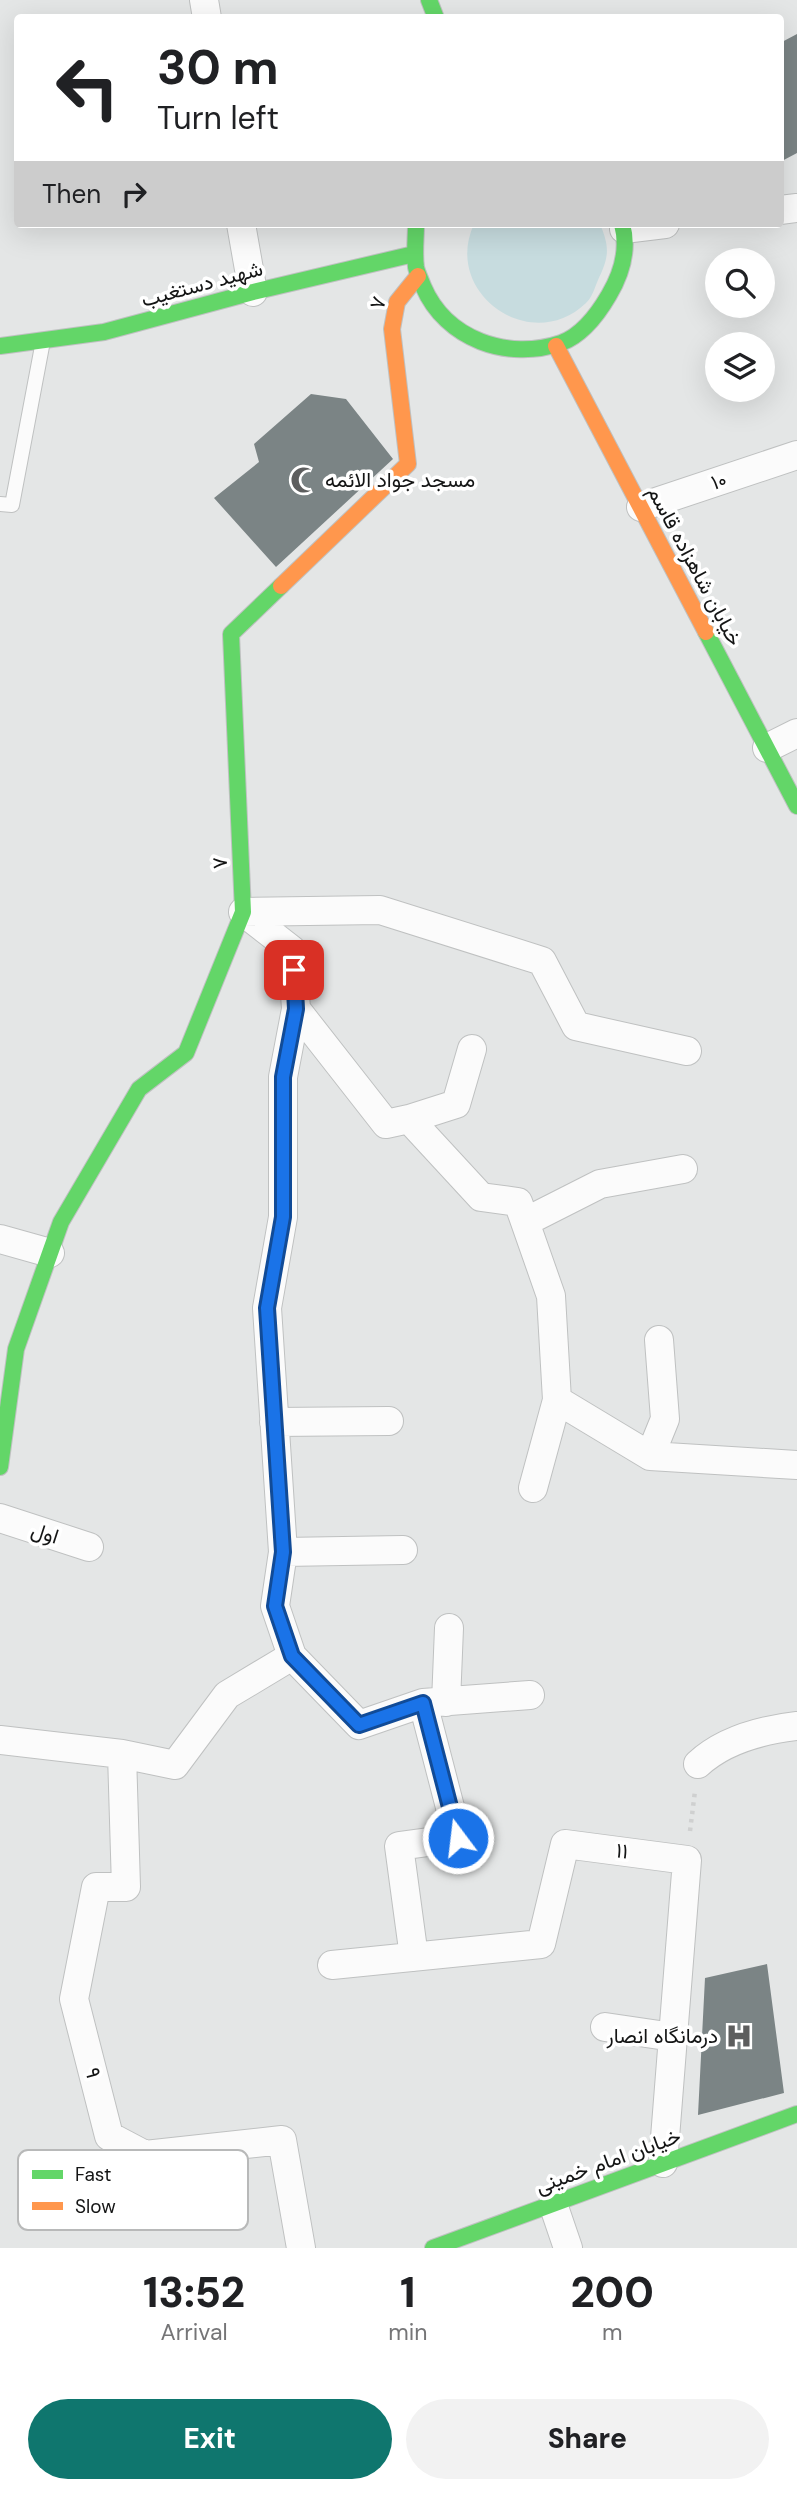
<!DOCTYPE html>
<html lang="en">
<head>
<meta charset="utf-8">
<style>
	body { margin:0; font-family:"DM Sans",Vazirmatn,sans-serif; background:#f2f2f2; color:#202124; height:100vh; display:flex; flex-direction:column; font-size:26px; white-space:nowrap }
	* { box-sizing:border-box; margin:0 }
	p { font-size:23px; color:#757577 }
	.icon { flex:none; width:38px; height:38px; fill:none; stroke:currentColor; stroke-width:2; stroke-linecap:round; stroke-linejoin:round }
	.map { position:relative; height:2248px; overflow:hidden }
	.panel { display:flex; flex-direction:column; background:#fff; flex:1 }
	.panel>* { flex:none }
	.banner { position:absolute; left:14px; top:14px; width:770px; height:214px; border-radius:7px; box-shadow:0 7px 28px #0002; background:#fff; color:#202124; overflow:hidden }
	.buttons { position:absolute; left:705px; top:248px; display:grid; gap:14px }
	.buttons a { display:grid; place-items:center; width:70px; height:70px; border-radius:50%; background:#fff; box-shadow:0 7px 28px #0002; font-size:35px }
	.pin { position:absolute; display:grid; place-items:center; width:60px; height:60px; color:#fff; margin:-30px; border-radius:14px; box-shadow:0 4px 10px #0006 }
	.me { position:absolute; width:77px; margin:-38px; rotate:345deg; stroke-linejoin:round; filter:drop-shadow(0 0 5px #0008) }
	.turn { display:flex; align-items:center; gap:24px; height:147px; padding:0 28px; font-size:32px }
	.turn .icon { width:91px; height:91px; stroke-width:2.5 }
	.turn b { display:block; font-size:49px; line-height:60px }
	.then { display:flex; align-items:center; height:66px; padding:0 28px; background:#0003; gap:14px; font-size:26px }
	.eta { display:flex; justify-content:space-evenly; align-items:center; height:119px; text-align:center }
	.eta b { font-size:42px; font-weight:800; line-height:49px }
	.action { display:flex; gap:14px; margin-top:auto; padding:14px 28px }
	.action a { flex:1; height:80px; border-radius:42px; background:#0f766e; color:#fff; font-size:28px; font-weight:800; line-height:80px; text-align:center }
	.action a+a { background:#f2f2f2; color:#202124 }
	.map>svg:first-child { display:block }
	.green { fill:#c7dcdf }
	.building { fill:#7b8485 }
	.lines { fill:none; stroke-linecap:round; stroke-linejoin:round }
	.lane-casing { stroke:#bfc1c1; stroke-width:16 }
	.street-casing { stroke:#bfc1c1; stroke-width:30 }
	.fast-casing { stroke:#bfc1c1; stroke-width:18 }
	.slow-casing { stroke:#bfc1c1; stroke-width:18 }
	.path { stroke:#cfd0d0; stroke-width:4.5; stroke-dasharray:3.5 5; stroke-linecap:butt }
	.lane { stroke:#fbfbfb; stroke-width:14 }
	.street { stroke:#fbfbfb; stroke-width:28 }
	.fast { stroke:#63d668; stroke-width:16 }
	.slow { stroke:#ff974d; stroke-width:16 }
	.route-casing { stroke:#114b97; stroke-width:18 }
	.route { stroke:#1a73e8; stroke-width:12 }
	.labels { text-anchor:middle; stroke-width:7; stroke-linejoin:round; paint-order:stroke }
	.street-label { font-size:21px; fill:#141515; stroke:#fff }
	.poi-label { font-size:21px; fill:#141515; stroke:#fff; text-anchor:start }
	.key { fill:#fff; stroke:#b8b9b9; stroke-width:2 }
	.key-label { font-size:19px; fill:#141515 }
</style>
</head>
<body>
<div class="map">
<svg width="797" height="2248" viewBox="0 0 797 2248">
	<rect width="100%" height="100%" fill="#e4e6e6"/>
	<path class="green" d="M474,224H600C610,248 609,257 598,280C595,287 592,298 586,303C531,356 442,293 474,224Z"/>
	<path class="building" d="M797,34V153L780,162V43Z
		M311,394L346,399L393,459L276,567L214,498L259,462L254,444Z
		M767,1964L784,2093L698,2115L705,1978Z"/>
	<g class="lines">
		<g class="lane-casing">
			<path id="lane" d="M0,504L12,505L43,341"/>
		</g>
		<g class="street-casing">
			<path id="street" d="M204,0L207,18
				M780,210L797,208
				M241,224L253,292
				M624,229L665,224
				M641,507L797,455
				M767,748L797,733
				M243,912L380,910L542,961L576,1026L687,1051
				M296,1009L386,1124L409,1119L481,1197L518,1202L551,1296L557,1400L650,1456L797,1465
				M409,1119L456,1104L472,1049
				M525,1222L600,1184L683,1169
				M0,1239L50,1253
				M274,1422L389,1421
				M650,1456L665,1419L659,1340
				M533,1488L557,1400
				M0,1518L89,1547
				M283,1552L403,1550
				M292,1656L359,1725L423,1703L458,1838L399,1846L414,1957
				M446,1702L449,1628
				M423,1703L530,1695
				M0,1740L122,1754L175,1765L227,1695L292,1656L275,1606L283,1552L267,1308L283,1217V1077L296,1009L292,950L243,912
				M122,1754L126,1887H96L74,1999L109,2136L145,2155L282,2140L301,2248
				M698,1764C724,1740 762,1730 797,1726
				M332,1965L541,1944L565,1844L687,1860L663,2163
				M605,2027L673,2037
				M553,2204L568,2248"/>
		</g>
		<g class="fast-casing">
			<path id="fast" d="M429,0L436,18
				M416,224C416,238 414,253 416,267C417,273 421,280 423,286C446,340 508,361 561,343C583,335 598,314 609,295C622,273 629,249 622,224
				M0,346L104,332L253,292L414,254
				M706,632L797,806
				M0,1467L16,1349L61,1222L139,1089L186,1053L243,912L231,634L281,586
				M433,2248L797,2114"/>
		</g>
		<g class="slow-casing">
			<path id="slow" d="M556,346L706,632
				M281,586L408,464L392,329L397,302L418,276"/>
		</g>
		<path class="path" d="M690,1831L695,1791"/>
		<use href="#lane" class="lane"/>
		<use href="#street" class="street"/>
		<use href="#fast" class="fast"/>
		<use href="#slow" class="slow"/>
	</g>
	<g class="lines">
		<g class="route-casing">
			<path id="route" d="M294,970L296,1009L283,1077V1217L267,1308L283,1552L275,1606L292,1656L359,1725L423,1703L458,1838"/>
		</g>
		<use href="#route" class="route"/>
	</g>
	<defs>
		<g id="mosque-bare" transform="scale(2.1)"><path d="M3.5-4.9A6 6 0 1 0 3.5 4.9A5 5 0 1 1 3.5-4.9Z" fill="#5d5e5e" stroke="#fff" stroke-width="2.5" paint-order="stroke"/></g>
		<g id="hospital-bare" transform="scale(2.1)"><path d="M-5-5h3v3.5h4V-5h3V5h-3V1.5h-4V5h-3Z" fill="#5d5e5e" stroke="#fff" stroke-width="2.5" paint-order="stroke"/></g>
	</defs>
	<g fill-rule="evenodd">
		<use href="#mosque-bare" x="304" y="480"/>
		<use href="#hospital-bare" x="739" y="2036"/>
	</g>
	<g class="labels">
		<g class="street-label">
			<text transform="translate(202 284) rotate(-15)" y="7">شهید دستغیب</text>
			<text transform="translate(378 303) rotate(-70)" y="7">۷</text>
			<text transform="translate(719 481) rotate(-18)" y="7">۱۰</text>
			<text transform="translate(695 566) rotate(62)" y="7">خیابان شاهزاده قاسم</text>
			<text transform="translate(220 863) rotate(-93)" y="7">۷</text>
			<text transform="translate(45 1533) rotate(18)" y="7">اول</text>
			<text transform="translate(622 1851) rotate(7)" y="7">۱۱</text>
			<text transform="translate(93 2073) rotate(76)" y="7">۹</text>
			<text transform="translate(608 2161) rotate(-20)" y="7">خیابان امام خمینی</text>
		</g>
		<g class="poi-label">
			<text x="325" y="487">مسجد جواد الائمه</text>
			<text x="718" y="2043" text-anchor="end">درمانگاه انصار</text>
		</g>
	</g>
	<rect x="18" y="2150" width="230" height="80" rx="10" class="key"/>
	<rect x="32" y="2170" width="31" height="9" fill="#63d668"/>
	<rect x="32" y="2202" width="31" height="8" fill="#ff974d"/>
	<g class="key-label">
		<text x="75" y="2181">Fast</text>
		<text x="75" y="2213">Slow</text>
	</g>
</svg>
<div class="buttons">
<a><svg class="icon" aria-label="search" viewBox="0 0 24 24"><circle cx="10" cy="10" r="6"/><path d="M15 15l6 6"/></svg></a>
<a><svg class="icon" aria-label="layers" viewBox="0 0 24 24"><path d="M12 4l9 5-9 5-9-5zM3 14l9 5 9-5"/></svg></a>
</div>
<div class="pin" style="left:294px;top:970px;background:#d93025"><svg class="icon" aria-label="arrive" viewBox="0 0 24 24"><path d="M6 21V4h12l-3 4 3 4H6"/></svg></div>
<svg class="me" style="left:458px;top:1838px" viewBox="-20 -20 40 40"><circle r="17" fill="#1a73e8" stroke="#fff" stroke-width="3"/><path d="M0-11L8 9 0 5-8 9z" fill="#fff"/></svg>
<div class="banner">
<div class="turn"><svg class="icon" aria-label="left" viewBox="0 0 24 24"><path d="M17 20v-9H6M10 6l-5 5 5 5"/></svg><div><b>30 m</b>Turn left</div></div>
<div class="then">Then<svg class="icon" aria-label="right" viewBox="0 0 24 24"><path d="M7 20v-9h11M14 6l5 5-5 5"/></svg></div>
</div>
</div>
<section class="panel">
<div class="eta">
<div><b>13:52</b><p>Arrival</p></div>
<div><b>1</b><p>min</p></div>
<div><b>200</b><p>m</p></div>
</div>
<div class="action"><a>Exit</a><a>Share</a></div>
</section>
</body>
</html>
